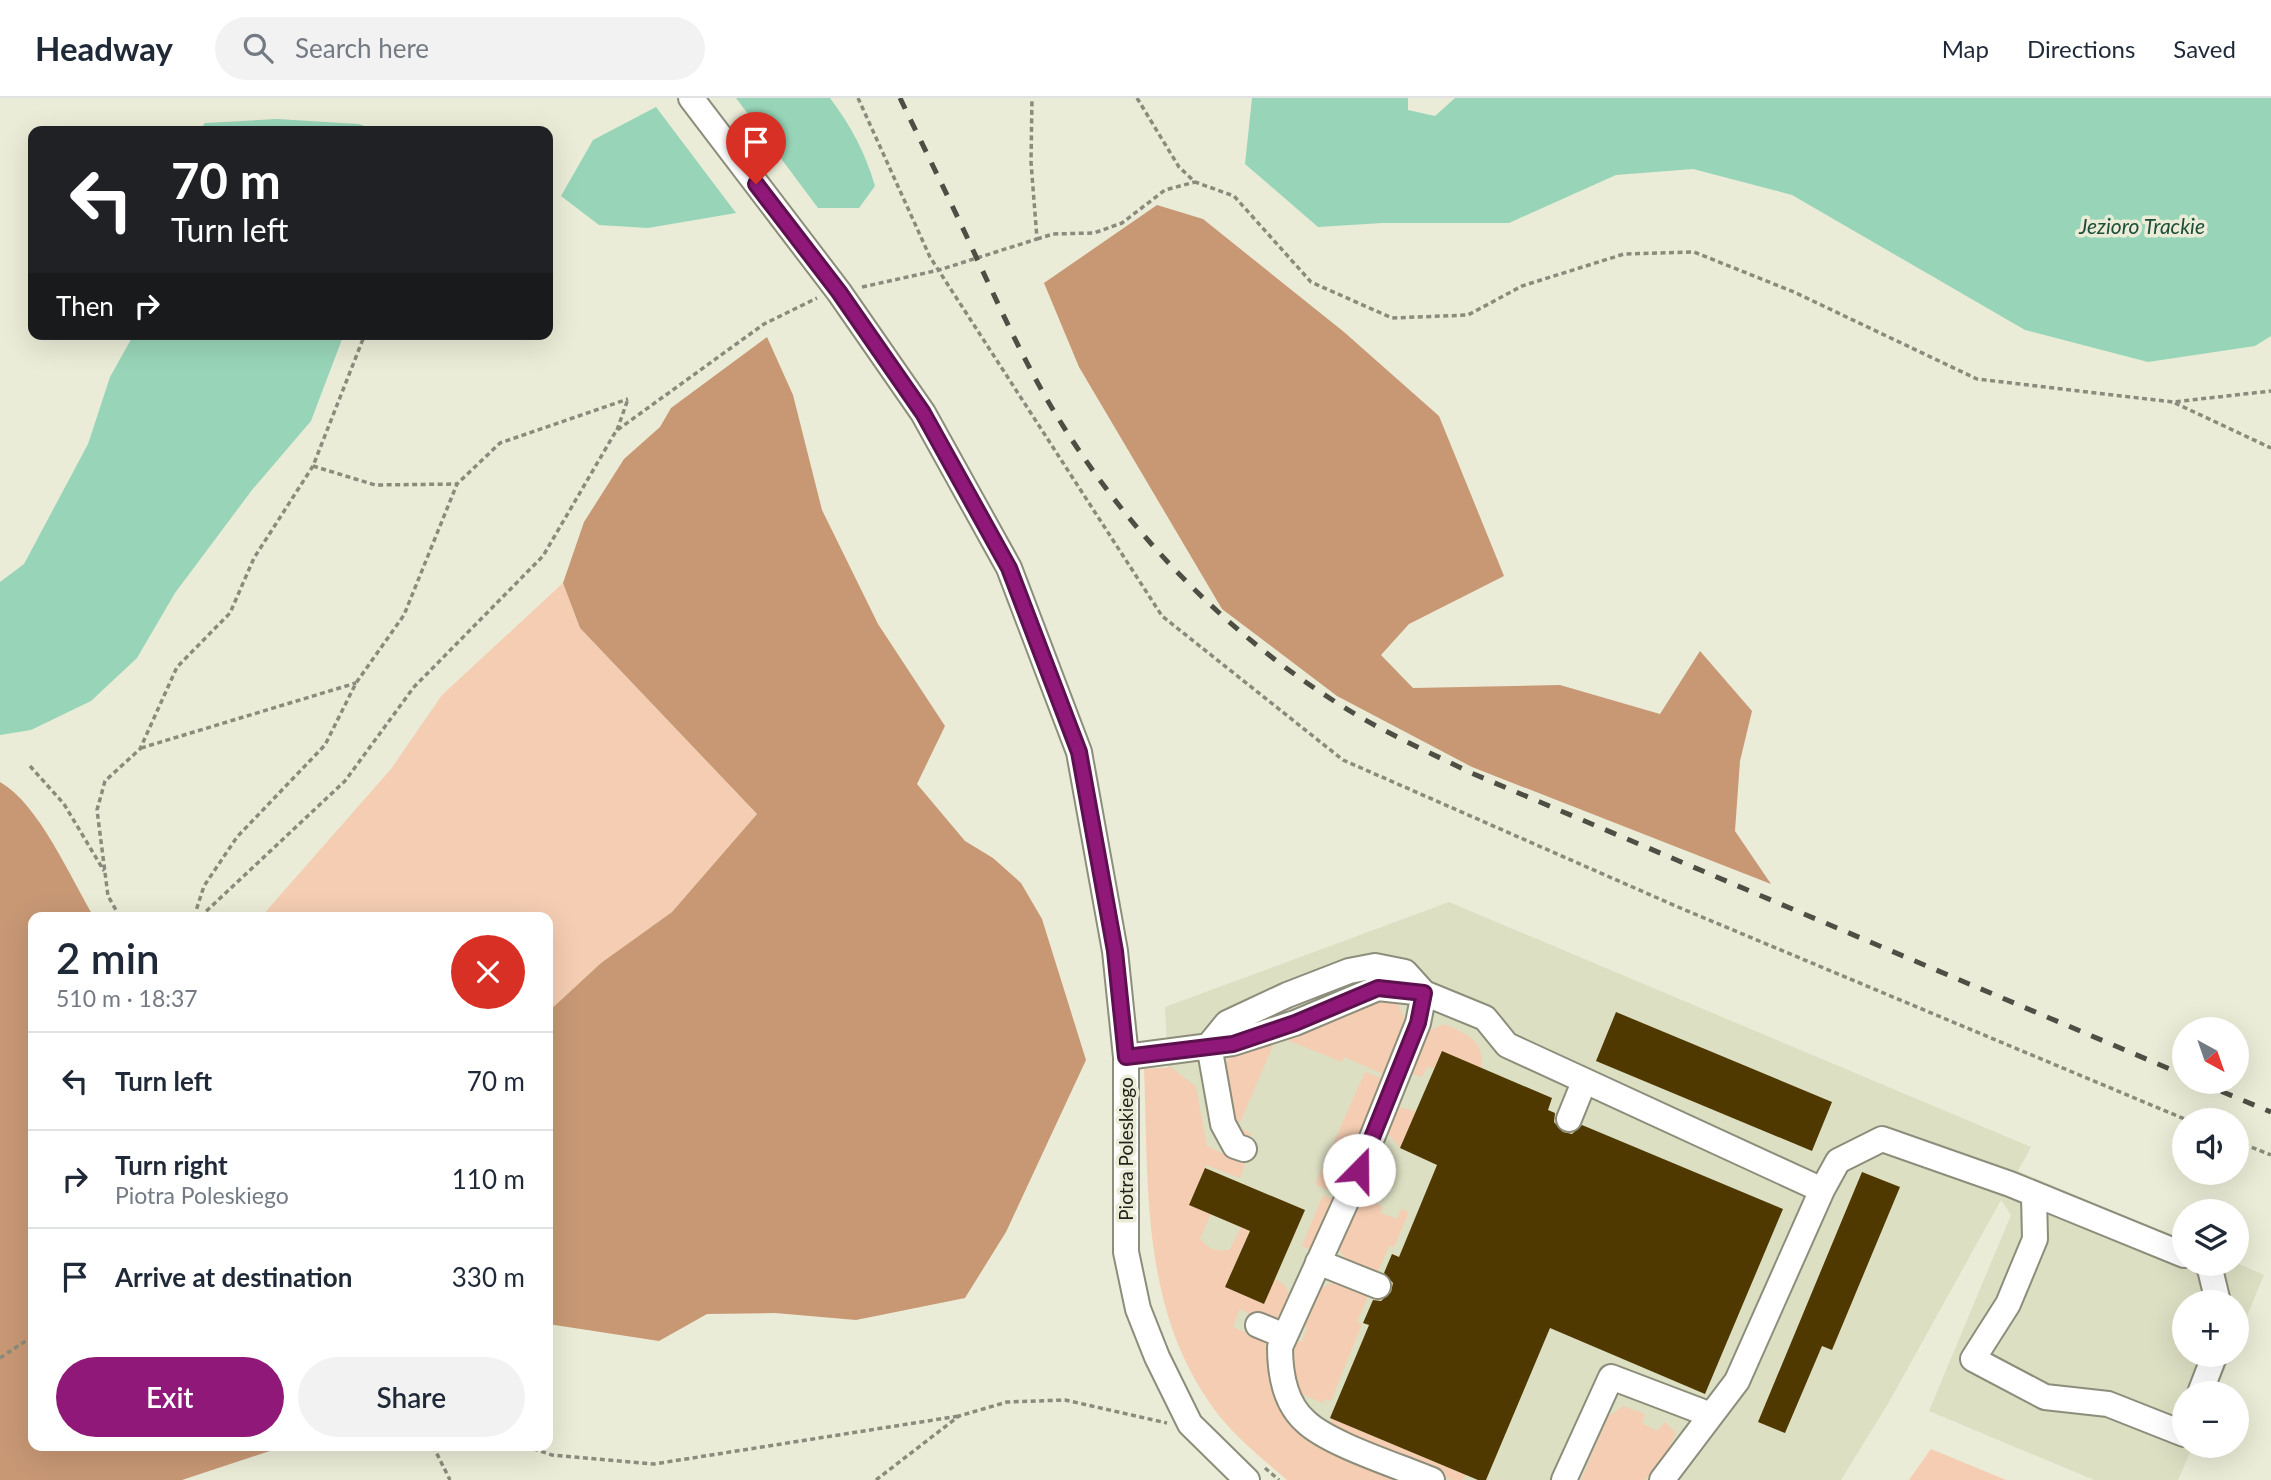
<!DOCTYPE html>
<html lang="en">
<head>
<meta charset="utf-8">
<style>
	body { margin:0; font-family:Lato,sans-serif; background:#f2f2f3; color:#1f2937; height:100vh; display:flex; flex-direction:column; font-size:26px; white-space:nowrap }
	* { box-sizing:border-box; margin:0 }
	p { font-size:23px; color:#747a83 }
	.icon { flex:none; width:38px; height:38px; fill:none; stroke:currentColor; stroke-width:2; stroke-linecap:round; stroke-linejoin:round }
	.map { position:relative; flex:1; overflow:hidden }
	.sheet { position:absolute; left:28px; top:814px; width:525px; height:539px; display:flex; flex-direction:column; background:#fff; border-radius:14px; box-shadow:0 7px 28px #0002 }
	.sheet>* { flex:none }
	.banner { position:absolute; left:28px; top:28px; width:525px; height:214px; border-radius:14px; box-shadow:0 7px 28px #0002; background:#202124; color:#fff; overflow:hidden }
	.needle { width:46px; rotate:140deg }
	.fabs { position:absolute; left:2172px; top:919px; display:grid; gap:14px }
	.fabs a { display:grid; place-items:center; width:77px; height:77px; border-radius:50%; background:#fff; box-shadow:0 7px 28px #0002; font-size:35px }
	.pin { position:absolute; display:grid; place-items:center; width:60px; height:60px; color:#fff; margin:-72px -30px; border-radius:50% 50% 50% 0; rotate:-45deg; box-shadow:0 0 7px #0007 }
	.pin .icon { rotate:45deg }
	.me { position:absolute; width:77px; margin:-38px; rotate:22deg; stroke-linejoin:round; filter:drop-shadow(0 0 5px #0008) }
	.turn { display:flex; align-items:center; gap:24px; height:147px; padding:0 28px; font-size:32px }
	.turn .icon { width:91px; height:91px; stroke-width:2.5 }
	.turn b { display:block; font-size:49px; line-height:60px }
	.then { display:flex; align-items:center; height:66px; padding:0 28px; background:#0003; gap:14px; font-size:26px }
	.round { display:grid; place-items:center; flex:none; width:74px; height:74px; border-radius:37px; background:#f2f2f3 }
	.head { display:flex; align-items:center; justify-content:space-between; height:119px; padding:0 28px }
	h1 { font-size:42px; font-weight:600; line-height:52px }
	.action { display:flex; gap:14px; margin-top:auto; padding:14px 28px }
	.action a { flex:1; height:80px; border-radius:42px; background:#8f1878; color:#fff; font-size:28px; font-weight:600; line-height:80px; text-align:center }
	.action a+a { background:#f2f2f3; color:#1f2937 }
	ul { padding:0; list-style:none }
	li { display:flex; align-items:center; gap:21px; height:98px; padding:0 28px; border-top:2px solid #e0e1e3 }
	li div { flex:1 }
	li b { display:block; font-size:26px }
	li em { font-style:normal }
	header { display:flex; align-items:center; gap:42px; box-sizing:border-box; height:98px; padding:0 35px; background:#fff; border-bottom:2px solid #e0e1e3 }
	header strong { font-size:33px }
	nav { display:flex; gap:38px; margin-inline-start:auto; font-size:24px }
	.search { width:490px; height:63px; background:#f2f2f3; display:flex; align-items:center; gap:18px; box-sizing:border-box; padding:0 24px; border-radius:38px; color:#747a83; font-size:26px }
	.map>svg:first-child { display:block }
	.built { fill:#dddfc3 }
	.green { fill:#f4cdb2 }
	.forest { fill:#c89875 }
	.water { fill:#98d5b8 }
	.building { fill:#503900 }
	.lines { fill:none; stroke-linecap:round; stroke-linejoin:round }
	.minor-casing { stroke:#8c8d7a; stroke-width:28 }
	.path { stroke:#8a8b7c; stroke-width:3.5; stroke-dasharray:5 3.5; stroke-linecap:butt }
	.minor { stroke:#fff; stroke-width:24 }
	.rail { stroke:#4e4f44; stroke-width:5; stroke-dasharray:12 12; stroke-linecap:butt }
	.route-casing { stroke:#5d104e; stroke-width:18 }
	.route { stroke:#8f1878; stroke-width:12 }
	.labels { text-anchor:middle; stroke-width:7; stroke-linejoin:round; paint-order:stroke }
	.street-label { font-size:19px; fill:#23231b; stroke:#eaecd7 }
	.water-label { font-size:21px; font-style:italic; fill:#1d4e3a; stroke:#eaecd7 }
</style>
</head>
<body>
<header>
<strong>Headway</strong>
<div class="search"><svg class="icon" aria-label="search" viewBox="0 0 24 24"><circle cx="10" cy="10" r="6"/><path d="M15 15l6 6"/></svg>Search here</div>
<nav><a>Map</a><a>Directions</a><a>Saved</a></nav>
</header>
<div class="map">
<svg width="2271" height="1382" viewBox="0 0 2271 1382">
	<rect width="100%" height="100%" fill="#eaecd7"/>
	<path class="built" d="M1449,804L2031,1049L2018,1073L2184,1143V1166L2237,1165L2264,1177L2237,1242L2236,1204H2184V1256L2231,1257L2215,1295H2184V1348H2193L2178,1382H2094L1929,1313L2011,1117L2001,1102L1889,1304L1841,1382H1326L1178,1171L1165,909Z"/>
	<path class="green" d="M563,485L580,530L757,716L672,814L601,865L548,914V819H261L391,671L442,597Z
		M1377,900L1399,907L1406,925L1385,977L1344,959L1342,964L1277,938L1238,1029L1252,1036L1244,1042L1237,1033L1224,968L1233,954Z
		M1444,926C1466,936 1486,942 1481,970L1442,953L1434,970L1427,969L1422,979L1405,973L1423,935Z
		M1171,969L1196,989L1207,1048L1245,1066L1240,1080L1206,1067L1190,1107L1211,1116L1200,1140C1207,1151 1218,1155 1230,1151L1241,1129L1255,1135L1246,1141L1225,1189L1264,1206L1275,1181C1292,1189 1293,1204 1284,1219L1259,1221L1240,1211L1233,1229C1276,1247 1273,1247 1278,1293L1414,1382H1287C1264,1362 1240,1343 1221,1320C1140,1218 1149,1093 1144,971Z
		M1365,974L1384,981L1336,1096L1315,1086Z
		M1394,1007L1416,1014L1400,1050L1387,1034Z
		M1323,1097L1334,1102L1313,1153L1302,1148Z
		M1369,1101L1383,1109L1381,1115L1397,1121L1401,1111L1409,1114L1394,1149L1389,1148L1376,1178C1323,1152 1334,1147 1360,1102Z
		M1338,1182L1370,1193L1357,1224L1362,1226L1331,1303L1325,1301L1323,1305L1296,1294L1286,1264L1295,1242L1302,1244L1307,1230L1302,1228L1316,1193Z
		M1623,1308L1645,1316L1642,1325L1657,1333L1665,1324L1676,1335L1664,1360L1645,1382H1581L1608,1319Z
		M1330,1320L1467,1377L1462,1382H1452L1335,1333Z
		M1931,1351L2006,1382H1909Z"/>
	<path class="forest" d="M1157,107L1203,121L1344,234L1439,318L1504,478L1409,526L1381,557L1413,590L1560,587L1660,616L1700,553L1752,613L1740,663L1735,733L1771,786L1472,669L1337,598L1222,511L1079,269L1044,185Z
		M767,239L793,297L822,412L878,526L945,628L917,686L965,743L993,760L1021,785L1042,821L1086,962L1006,1134L965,1200L856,1222L775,1215L707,1216L659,1243L548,1226V914L601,865L672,814L757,716L580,530L563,485L584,424L624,361L660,329L671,310Z
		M0,684C39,706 71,781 94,819H33V1348H281L279,1350L182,1382H0Z"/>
	<path class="water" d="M736,0H830C851,28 865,54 875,88L859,110H818Z
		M1252,0H1408V12L1435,18L1455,0H2271V238L2255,248L2148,264L2025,232L1792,97L1693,71L1616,77L1509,125H1383L1318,129L1245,66Z
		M656,9L736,115L648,130L599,127L561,98L593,42Z
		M277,21L359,26L379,33H199L205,25Z
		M134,236H344L311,323L252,392L175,495L137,560L91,603L31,632L0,637V484L24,466L88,346L110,279Z"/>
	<path class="building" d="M1616,914L1832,1004L1812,1053L1596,963Z
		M1442,953L1552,1000L1548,1012L1555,1015L1554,1024L1563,1034L1572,1036L1582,1027L1783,1111L1705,1296L1550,1230L1486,1382H1478L1330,1320L1369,1227L1363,1225L1373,1202L1381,1203L1391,1194L1393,1185L1384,1175L1392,1156L1399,1159L1437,1067L1400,1050Z
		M1205,1070L1305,1112L1264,1206L1225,1189L1250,1133L1189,1107Z
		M1862,1074L1900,1089L1832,1252L1822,1248L1785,1335L1758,1324Z"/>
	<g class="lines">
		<g class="minor-casing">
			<path id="minor" d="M691,0L839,194L923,315L1009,470L1079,654L1115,853L1126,959V1154L1138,1211L1157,1259L1190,1326L1247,1382
				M1424,895L1418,925L1349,1097L1280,1249C1280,1274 1285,1305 1305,1323C1328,1346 1399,1368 1432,1382
				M1126,959L1233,945L1295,925L1378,890L1424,895L1485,920L1507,947L1822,1092
				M1569,1021L1584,984
				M1244,1051L1235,1048L1223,1026L1209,947L1227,925L1287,897L1349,873L1375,868L1405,874L1424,895
				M2034,1098L2035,1141L2008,1206L1973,1261L2045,1299L2108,1306L2184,1336
				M1318,1164L1378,1188
				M2206,1166L2209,1167L2218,1204
				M1258,1227L1285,1238
				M2200,1295L2215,1256
				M1564,1382L1611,1279L1711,1317
				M1662,1382L1737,1283L1822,1092L1838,1063L1882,1041L2010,1086L2184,1157"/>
		</g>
		<path class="path" d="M858,0L930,159L1162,518L1343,662L1678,809L2187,1022
			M1137,0L1179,69L1195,84L1234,98L1311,184L1392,220L1468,217L1522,188L1624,156L1694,154L1794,194L1977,281L2173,304L2271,293
			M1037,141L1053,136L1094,135L1122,125L1165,92L1195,84
			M862,189L939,172L1037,141L1031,64L1032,0
			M2175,305L2271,350
			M617,332L628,301
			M313,368L375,387L457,386
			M141,650L356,585
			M30,668L64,706L104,773
			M120,819L108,798L97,712L105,683L140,651L177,569L230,515L254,460L313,368L365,236
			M194,819L204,788L237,739L325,647L356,585L404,517L457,386L500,345L628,301
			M200,819L345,683L414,589L543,458L616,333L764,226L817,200
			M2236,1043L2271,1057
			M0,1260L33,1238
			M433,1348L450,1382
			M525,1348L552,1357L654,1366L959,1318
			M1265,1370L1279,1382
			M876,1382L959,1318L1007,1304L1065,1302L1167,1325"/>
		<use href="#minor" class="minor"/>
		<path class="rail" d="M900,0C926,54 953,108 978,163C1001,212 1024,263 1052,310C1126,434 1231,542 1355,616C1392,638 1431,655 1469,674L2184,977
			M2199,984L2271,1014"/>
	</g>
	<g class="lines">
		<g class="route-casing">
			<path id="route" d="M756,86L839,194L923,315L1009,470L1079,654L1115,853L1126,959L1233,946L1295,925L1378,890L1424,895L1418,925L1359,1072"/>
		</g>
		<use href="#route" class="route"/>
	</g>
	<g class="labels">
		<g class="street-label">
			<text transform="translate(1126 1051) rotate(-90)" y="7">Piotra Poleskiego</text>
		</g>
		<g class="water-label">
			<text x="2142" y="136">Jezioro Trackie</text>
		</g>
	</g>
</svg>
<div class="fabs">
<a><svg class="needle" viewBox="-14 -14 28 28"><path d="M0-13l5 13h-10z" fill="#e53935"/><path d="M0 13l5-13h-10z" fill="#747a83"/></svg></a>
<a><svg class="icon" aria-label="sound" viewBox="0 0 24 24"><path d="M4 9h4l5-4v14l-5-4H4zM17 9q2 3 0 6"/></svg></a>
<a><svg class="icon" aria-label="layers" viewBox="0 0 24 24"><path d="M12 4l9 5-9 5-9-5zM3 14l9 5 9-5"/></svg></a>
<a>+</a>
<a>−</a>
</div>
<div class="pin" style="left:756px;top:86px;background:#d93025"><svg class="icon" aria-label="arrive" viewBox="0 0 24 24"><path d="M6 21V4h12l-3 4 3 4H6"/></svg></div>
<svg class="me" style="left:1359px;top:1072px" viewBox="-20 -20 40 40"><circle r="19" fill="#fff"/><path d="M0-13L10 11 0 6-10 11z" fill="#8f1878"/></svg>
<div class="banner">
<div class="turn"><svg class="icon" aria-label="left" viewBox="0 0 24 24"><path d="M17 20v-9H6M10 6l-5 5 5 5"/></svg><div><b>70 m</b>Turn left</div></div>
<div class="then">Then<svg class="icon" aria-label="right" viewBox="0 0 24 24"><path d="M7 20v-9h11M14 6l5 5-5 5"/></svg></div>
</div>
<section class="sheet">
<div class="head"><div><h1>2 min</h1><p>510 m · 18:37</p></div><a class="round" style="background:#d93025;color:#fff"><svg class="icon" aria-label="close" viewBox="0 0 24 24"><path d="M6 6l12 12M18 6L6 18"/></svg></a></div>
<ul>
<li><svg class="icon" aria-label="left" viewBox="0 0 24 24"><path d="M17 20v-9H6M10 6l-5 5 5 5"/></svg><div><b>Turn left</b></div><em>70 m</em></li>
<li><svg class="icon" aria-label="right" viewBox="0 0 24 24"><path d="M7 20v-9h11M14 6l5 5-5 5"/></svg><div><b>Turn right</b><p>Piotra Poleskiego</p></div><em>110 m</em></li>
<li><svg class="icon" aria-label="arrive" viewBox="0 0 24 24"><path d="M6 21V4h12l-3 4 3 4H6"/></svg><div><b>Arrive at destination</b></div><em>330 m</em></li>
</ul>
<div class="action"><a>Exit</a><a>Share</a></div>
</section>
</div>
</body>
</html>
